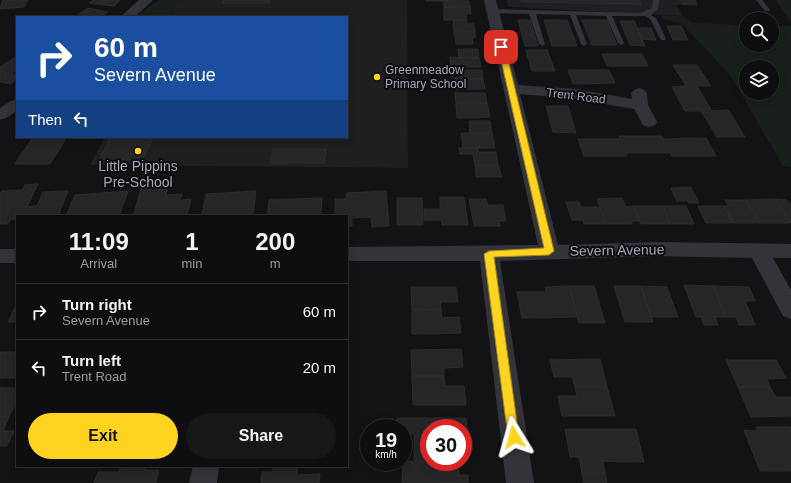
<!DOCTYPE html>
<html lang="en">
<head>
<meta charset="utf-8">
<style>
	body { margin:0; font-family:Helvetica,sans-serif; background:#171719; color:#f1f3f6; height:100vh; display:flex; flex-direction:column; font-size:15px; white-space:nowrap }
	* { box-sizing:border-box; margin:0 }
	p { font-size:13px; color:#9b9c9f }
	.icon { flex:none; width:22px; height:22px; fill:none; stroke:currentColor; stroke-width:2; stroke-linecap:round; stroke-linejoin:round }
	.map { position:relative; flex:1; overflow:hidden }
	.panel { position:absolute; left:16px; top:215px; width:332px; height:252px; display:flex; flex-direction:column; background:#0e0e10; border-radius:0px; box-shadow:0 2px 10px #0003,0 0 0 1px #2e2e30 }
	.panel>* { flex:none }
	.guide { position:absolute; left:16px; top:16px; width:332px; height:122px; border-radius:0px; box-shadow:0 2px 10px #0003,0 0 0 1px #2e2e30; background:#1a4fa0; color:#fff; overflow:hidden }
	.tools { position:absolute; left:739px; top:12px; display:grid; gap:8px }
	.tools a { display:grid; place-items:center; width:40px; height:40px; border-radius:50%; background:#0e0e10; box-shadow:0 2px 10px #0003,0 0 0 1px #2e2e30; font-size:20px }
	.speed { position:absolute; left:360px; top:419px; display:flex; gap:8px; font-size:20px; font-weight:700; text-align:center }
	.speed>* { display:grid; place-content:center; width:52px; height:52px; border-radius:50%; background:#0e0e10; box-shadow:0 2px 10px #0003,0 0 0 1px #2e2e30; line-height:1 }
	.speed small { font-size:10px; font-weight:400 }
	.speed .limit { border:6px solid #d22; background:#fff; color:#111 }
	.pin { position:absolute; display:grid; place-items:center; width:34px; height:34px; color:#fff; margin:-17px; border-radius:8px; box-shadow:0 2px 6px #0006 }
	.me { position:absolute; width:44px; margin:-22px; rotate:352deg; stroke-linejoin:round; filter:drop-shadow(0 0 3px #0008) }
	.turn { display:flex; align-items:center; gap:14px; height:84px; padding:0 12px; font-size:18px }
	.turn .icon { width:52px; height:52px; stroke-width:2.5 }
	.turn b { display:block; font-size:28px; line-height:34px }
	.then { display:flex; align-items:center; height:38px; padding:0 12px; background:#0003; gap:8px; font-size:15px }
	.eta { display:flex; justify-content:space-evenly; align-items:center; height:68px; text-align:center }
	.eta b { font-size:24px; font-weight:700; line-height:28px }
	.button { display:flex; gap:8px; margin-top:auto; padding:8px 12px }
	.button a { flex:1; height:46px; border-radius:24px; background:#ffd420; color:#111; font-size:16px; font-weight:700; line-height:46px; text-align:center }
	.button a+a { background:#171719; color:#f1f3f6 }
	ul { padding:0; list-style:none }
	li { display:flex; align-items:center; gap:12px; height:56px; padding:0 12px; border-top:1px solid #2e2e30 }
	li div { flex:1 }
	li b { display:block; font-size:15px }
	li em { font-style:normal }
	.map>svg:first-child { display:block }
	.built { fill:#1f1f22 }
	.green { fill:#19201b; fill-rule:evenodd }
	.building { fill:#262629; stroke:#2d2d31 }
	.lines { fill:none; stroke-linecap:round; stroke-linejoin:round }
	.lane { fill:#33343a; fill-rule:evenodd }
	.street { fill:#33343a; fill-rule:evenodd }
	.route { fill:#ffd420; stroke:#a68a15 }
	.poi-dot { fill:#ffd420; stroke:#0e0e10; stroke-width:1.5 }
	.labels { text-anchor:middle; stroke-width:4; stroke-linejoin:round; paint-order:stroke }
	.far-poi-label { font-size:12px; fill:#a3a6b6; stroke:#0e0e10; text-anchor:start }
	.far-street-label { font-size:12px; fill:#a3a6b6; stroke:#0e0e10 }
	.poi-label { font-size:14px; fill:#a3a6b6; stroke:#0e0e10 }
	.street-label { font-size:14px; fill:#a3a6b6; stroke:#0e0e10 }
</style>
</head>
<body>
<div class="map">
<svg width="791" height="483" viewBox="0 0 791 483">
	<rect width="100%" height="100%" fill="#131315"/>
	<path class="built" d="M180,0H407L408,168L90,165L105,137H347V17H170Z
		M506,0H696L697,5H676L683,16L508,7Z"/>
	<path class="green" d="M158,0H180L170,17H137Z
		M776,0H791V22Z
		M662,15L683,16L692,23L746,25V45H772V26H791V167L783,166L731,76L684,26L669,20L662,19ZM746,67H772V93H746Z"/>
	<path class="building" d="M3,0H28L24,7L0,9Z
		M93,0H120L114,6L89,3Z
		M224,0H271L270,3H222Z
		M426,0L469,1L470,7H444L443,1H426Z
		M521,0H639L641,4L521,2Z
		M680,0H695L697,5L682,4Z
		M444,7H470L471,14H466L467,20H444Z
		M88,8L108,12L102,16L97,17H75Z
		M453,20H467V24H474L475,32L454,31Z
		M518,20H530L538,46H525Z
		M544,20H567L577,46H552Z
		M582,20H607L617,45H592Z
		M620,21H634L645,46L630,45Z
		M667,26H681L688,40H673Z
		M637,28H651L656,40L642,39Z
		M454,31L475,32V38H472L473,44H456Z
		M458,49H478L479,58L459,57Z
		M526,50H547L555,71H532Z
		M602,54H642L648,66H607Z
		M450,57L479,58L481,67H451Z
		M14,58L17,59V70L11,74L17,75V79L10,84L0,82V67Z
		M673,65H697L711,86H697L712,111L728,110L745,137H717L701,111H685L672,87L686,86Z
		M460,70H482L483,79L460,78Z
		M568,70H609L615,83L573,84Z
		M453,78L483,79L485,89H454Z
		M455,93H485L487,103H456Z
		M456,103H487L490,117L457,118Z
		M546,106H568L576,133L553,132Z
		M469,121H490L492,133H470Z
		M461,133H492L495,148H463Z
		M619,136H662L664,139L706,138L716,156H672L671,153H626L627,156H584L578,139H620Z
		M33,137H67L50,164H15Z
		M111,137H184H153L142,160L99,159Z
		M459,148H478L479,152H496L498,165H475L473,154H460Z
		M273,149H326L324,163H270Z
		M475,165H498L502,177H476Z
		M170,181L166,195L182,194L180,200L191,199L187,216H169L170,214L133,216L143,183Z
		M38,184L27,207L37,206L43,192L68,191L58,216H17V219H11L8,224H0V194L2,191L22,190L25,185Z
		M691,187L699,203H689L688,201H677L671,188Z
		M128,191L119,216H102V214L66,216L75,195Z
		M256,191L253,216H202L206,194Z
		M386,191L389,226L372,227L371,217L352,218V226H347V216H335V199H346V193Z
		M440,197H464L468,225H442L441,220H424V209H440Z
		M322,198L321,216H303V214L267,216L269,200Z
		M397,198H422L423,225H397Z
		M622,198L626,207L633,206L639,221H631L632,224H606L597,199Z
		M469,199H486L488,205H503L506,221H499L500,226H474Z
		M775,199L787,200L791,205V223Z
		M775,199L790,223H760L746,200Z
		M725,200H746L760,223H733L724,206H729Z
		M566,202H579L581,207H600L606,224H584L583,220H572Z
		M633,206H663L670,224H641Z
		M663,206H686L694,224H670Z
		M698,206H724L733,223H706Z
		M684,285L713,286L726,317H715L718,325H704L701,317H696Z
		M569,286H594L605,323H579Z
		M569,286L578,317L522,318L517,292H546L545,287Z
		M614,286H641L653,322H625Z
		M641,286L667,287L678,317H651Z
		M713,286L749,287L755,301H745L755,325H739L736,317H726Z
		M411,287H456L458,302H440L441,309L412,310Z
		M17,304V322H8Z
		M441,309L442,318L459,317L461,333L412,334V310Z
		M461,349L463,367L444,368V376H412L411,350Z
		M0,352H17V378H0Z
		M600,359L607,387H575L572,377H554L550,360Z
		M726,360H776L786,378L767,379L770,387H738Z
		M412,376H444L445,386H464L466,405H413Z
		M575,387H607L615,416H562L558,396H577Z
		M738,387H770L776,397H791V416L751,417Z
		M0,388H17V406H14L9,417H0Z
		M0,417H9L3,431H14L7,446H0Z
		M397,418H466L469,449H463V428H429V461H414V434H403V428H397Z
		M756,427H791V471H760L744,430L758,431Z
		M565,429H636L644,462L603,461L605,473H582L579,457H570Z
		M403,461L458,462L459,475H468V483H402Z
		M121,466H146L145,470H159L156,483H94L98,472H119Z
		M274,466H297V475L320,474L319,483H261L262,472H272Z
		M582,473H605L607,483H584Z"/>
	<g class="lines">
		<path class="lane" d="M653,0H659L658,9L651,15L656,18L666,39L665,40H661L650,19L645,16H612L624,43L621,45L618,43L606,16L576,15L587,44L584,46L581,44L570,15L536,14L545,44L542,46L539,44L529,14L493,13L490,11L493,9L641,13L652,8Z
			M756,0H762L770,10L769,11H765Z"/>
		<path class="street" d="M139,0H153L135,17H120Z
			M484,0H496L518,85L576,89L632,99L631,93L634,90L639,88L644,90L647,93L648,105L657,122L655,125L649,127L643,125L634,109L576,99L520,94L558,245L656,242L791,244V258H773L791,290V319L783,316L752,258L656,256L500,261L534,483H506L480,261H347V247L538,245Z
			M17,99V111L6,118L0,120V108L11,101Z
			M0,249H17V263H0Z
			M193,466H219L217,483H189Z"/>
	</g>
	<path class="route" d="M501,45L505,47L554,251L549,255L494,257L519,437L518,441L514,443L509,441L508,437L484,254L489,251L544,248L498,47Z"/>
	<g class="poi-dot">
		<circle cx="377" cy="77" r="4"/>
		<circle cx="138" cy="151" r="4"/>
	</g>
	<g class="labels">
		<g class="far-poi-label">
			<text x="385" y="74">Greenmeadow<tspan x="385" dy="14">Primary School</tspan></text>
		</g>
		<g class="far-street-label">
			<text transform="translate(576 96) rotate(7)" y="4">Trent Road</text>
		</g>
		<g class="poi-label">
			<text x="138" y="171">Little Pippins<tspan x="138" dy="16">Pre-School</tspan></text>
		</g>
		<g class="street-label">
			<text transform="translate(617 250) rotate(-1)" y="5">Severn Avenue</text>
		</g>
	</g>
</svg>
<div class="tools">
<a><svg class="icon" aria-label="search" viewBox="0 0 24 24"><circle cx="10" cy="10" r="6"/><path d="M15 15l6 6"/></svg></a>
<a><svg class="icon" aria-label="layers" viewBox="0 0 24 24"><path d="M12 4l9 5-9 5-9-5zM3 14l9 5 9-5"/></svg></a>
</div>
<div class="speed"><div>19<small>km/h</small></div><div class="limit">30</div></div>
<div class="pin" style="left:501px;top:47px;background:#d93025"><svg class="icon" aria-label="arrive" viewBox="0 0 24 24"><path d="M6 21V4h12l-3 4 3 4H6"/></svg></div>
<svg class="me" style="left:514px;top:437px" viewBox="-20 -20 40 40"><path d="M0-17L14 15 0 8-14 15z" fill="#ffd420" stroke="#fff" stroke-width="4"/></svg>
<div class="guide">
<div class="turn"><svg class="icon" aria-label="right" viewBox="0 0 24 24"><path d="M7 20v-9h11M14 6l5 5-5 5"/></svg><div><b>60 m</b>Severn Avenue</div></div>
<div class="then">Then<svg class="icon" aria-label="left" viewBox="0 0 24 24"><path d="M17 20v-9H6M10 6l-5 5 5 5"/></svg></div>
</div>
<section class="panel">
<div class="eta">
<div><b>11:09</b><p>Arrival</p></div>
<div><b>1</b><p>min</p></div>
<div><b>200</b><p>m</p></div>
</div>
<ul>
<li><svg class="icon" aria-label="right" viewBox="0 0 24 24"><path d="M7 20v-9h11M14 6l5 5-5 5"/></svg><div><b>Turn right</b><p>Severn Avenue</p></div><em>60 m</em></li>
<li><svg class="icon" aria-label="left" viewBox="0 0 24 24"><path d="M17 20v-9H6M10 6l-5 5 5 5"/></svg><div><b>Turn left</b><p>Trent Road</p></div><em>20 m</em></li>
</ul>
<div class="button"><a>Exit</a><a>Share</a></div>
</section>
</div>
</body>
</html>
